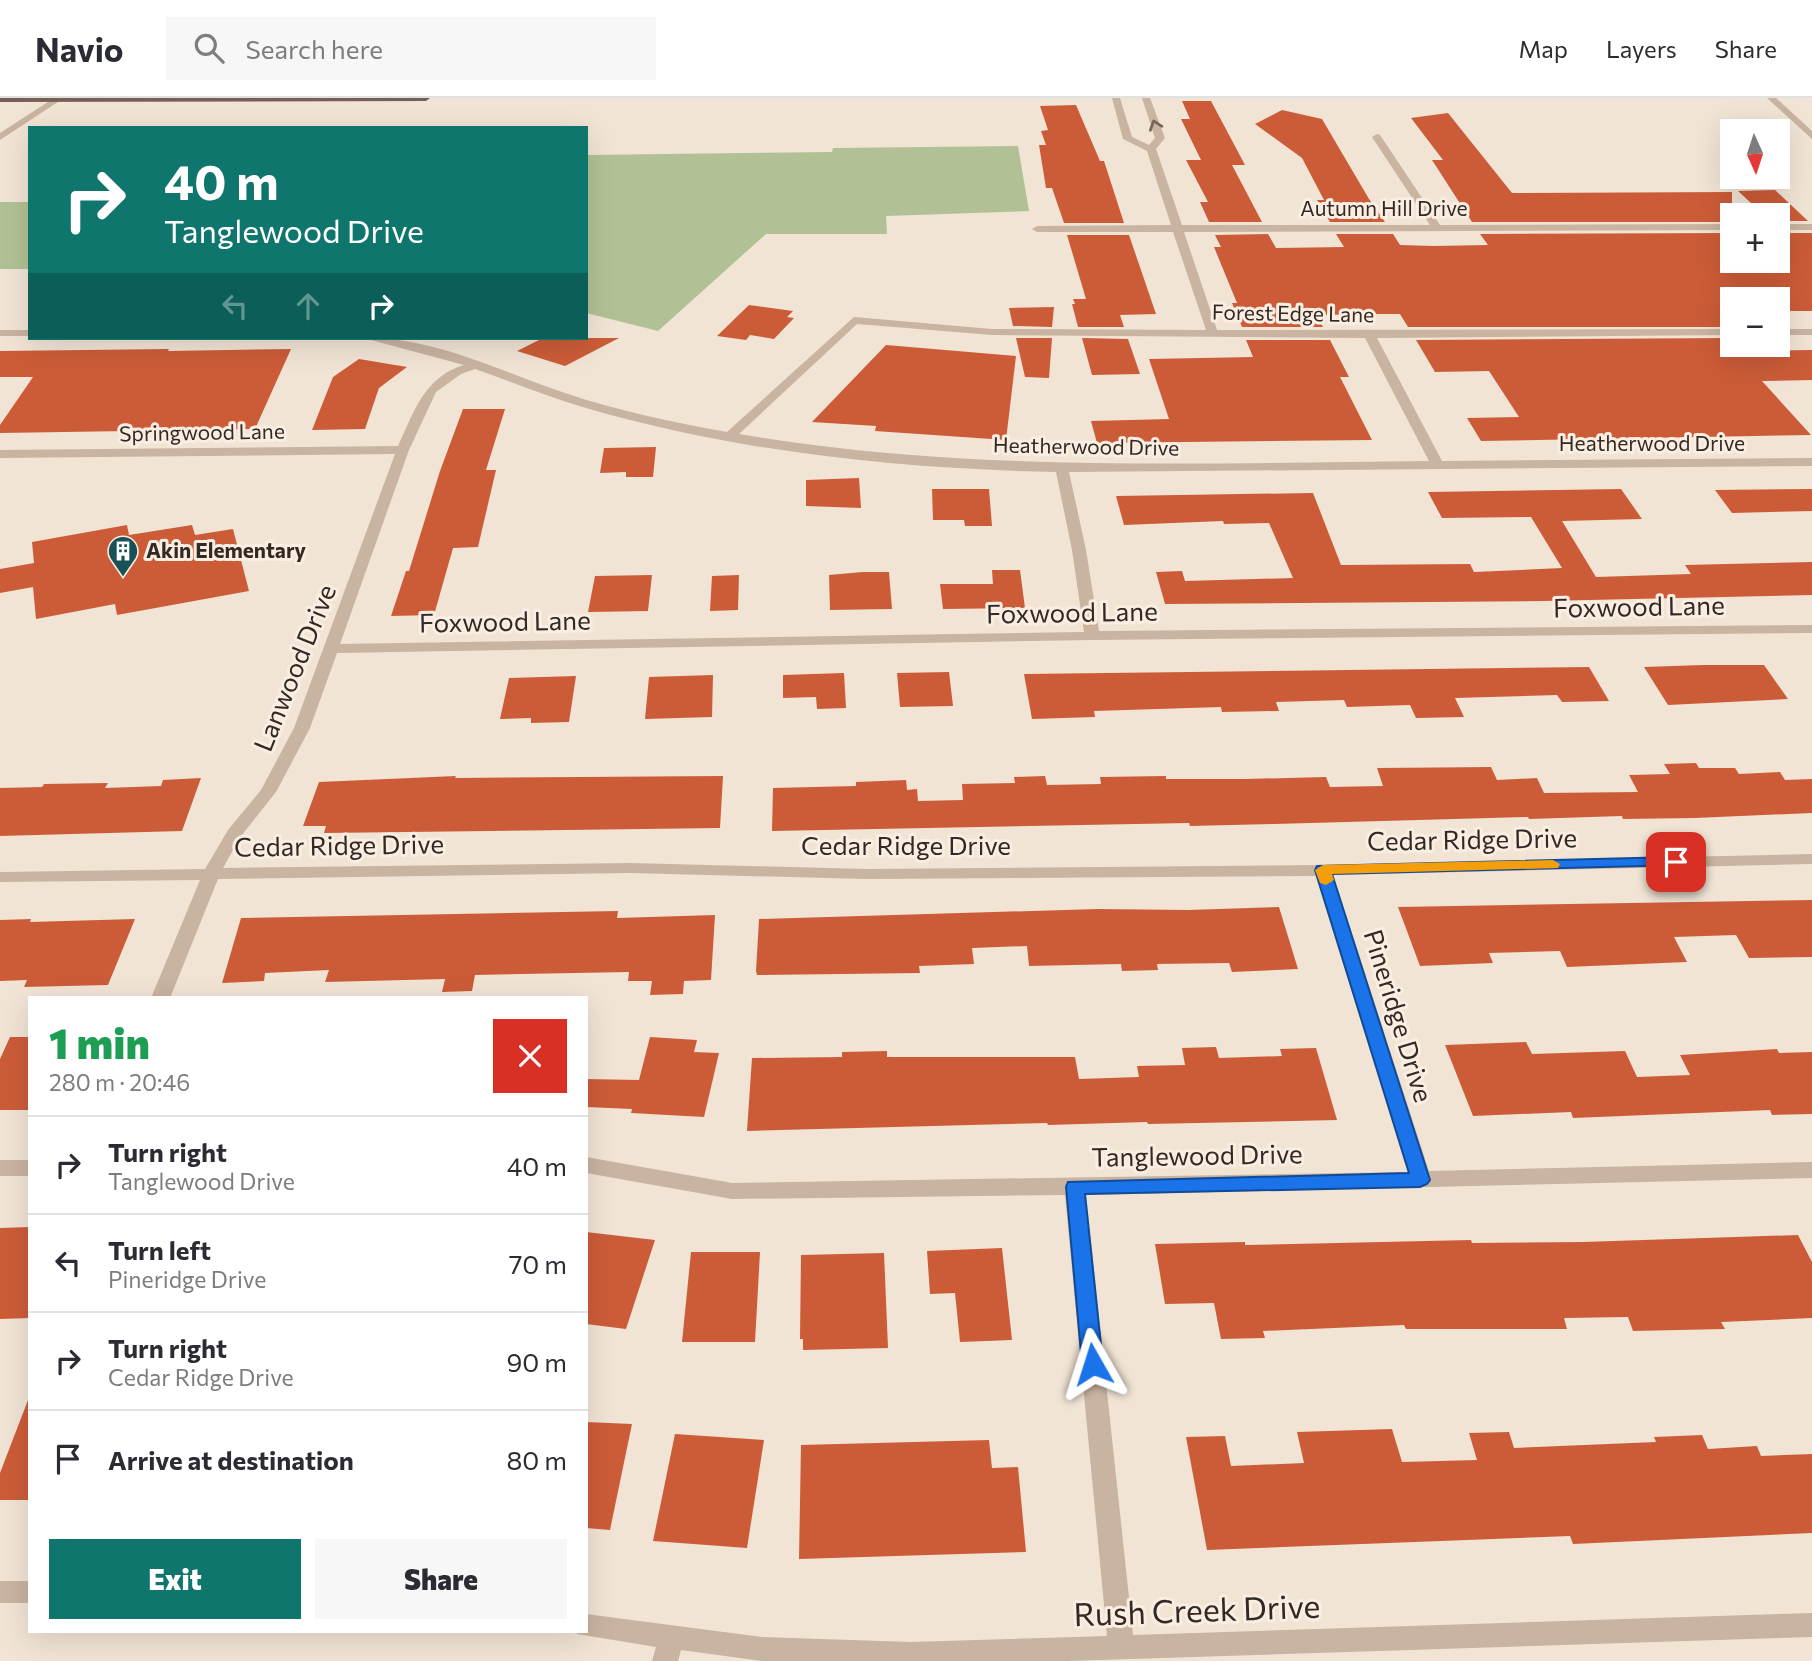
<!DOCTYPE html>
<html lang="en">
<head>
<meta charset="utf-8">
<style>
	body { margin:0; font-family:Commissioner,sans-serif; background:#f7f7f7; color:#2b2b33; height:100vh; display:flex; flex-direction:column; font-size:26px; white-space:nowrap }
	* { box-sizing:border-box; margin:0 }
	p { font-size:23px; color:#7c7c81 }
	.icon { flex:none; width:38px; height:38px; fill:none; stroke:currentColor; stroke-width:2; stroke-linecap:round; stroke-linejoin:round }
	.map { position:relative; flex:1; overflow:hidden }
	.sheet { position:absolute; left:28px; top:898px; width:560px; height:637px; display:flex; flex-direction:column; background:#fff; border-radius:0px; box-shadow:0 7px 28px #0002 }
	.sheet>* { flex:none }
	.guide { position:absolute; left:28px; top:28px; width:560px; height:214px; border-radius:0px; box-shadow:0 7px 28px #0002; background:#0f766e; color:#fff; overflow:hidden }
	.needle { width:46px; rotate:177deg }
	.controls { position:absolute; left:1720px; top:21px; display:grid; gap:14px }
	.controls a { display:grid; place-items:center; width:70px; height:70px; border-radius:0px; background:#fff; box-shadow:0 7px 28px #0002; font-size:35px }
	.pin { position:absolute; display:grid; place-items:center; width:60px; height:60px; color:#fff; margin:-30px; border-radius:14px; box-shadow:0 4px 10px #0006 }
	.me { position:absolute; width:77px; margin:-38px; rotate:354deg; stroke-linejoin:round; filter:drop-shadow(0 0 5px #0008) }
	.turn { display:flex; align-items:center; gap:24px; height:147px; padding:0 21px; font-size:32px }
	.turn .icon { width:91px; height:91px; stroke-width:2.5 }
	.turn b { display:block; font-size:49px; line-height:60px }
	.lanes { display:flex; align-items:center; height:66px; padding:0 21px; background:#0003; justify-content:center; gap:35px; direction:ltr }
	.lanes .off { opacity:.35 }
	.round { display:grid; place-items:center; flex:none; width:74px; height:74px; border-radius:0px; background:#f7f7f7 }
	.headline { display:flex; align-items:center; justify-content:space-between; height:119px; padding:0 21px }
	h1 { font-size:42px; font-weight:800; line-height:52px; color:#1e9e55 }
	.button { display:flex; gap:14px; margin-top:auto; padding:14px 21px }
	.button a { flex:1; height:80px; border-radius:0px; background:#0f766e; color:#fff; font-size:28px; font-weight:800; line-height:80px; text-align:center }
	.button a+a { background:#f7f7f7; color:#2b2b33 }
	ul { padding:0; list-style:none }
	li { display:flex; align-items:center; gap:21px; height:98px; padding:0 21px; border-top:2px solid #e1e1e2 }
	li div { flex:1 }
	li b { display:block; font-size:26px }
	li em { font-style:normal }
	header { display:flex; align-items:center; gap:42px; box-sizing:border-box; height:98px; padding:0 35px; background:#fff; border-bottom:2px solid #e1e1e2 }
	header strong { font-size:33px }
	nav { display:flex; gap:38px; margin-inline-start:auto; font-size:24px }
	.search { width:490px; height:63px; background:#f7f7f7; display:flex; align-items:center; gap:18px; box-sizing:border-box; padding:0 24px; border-radius:0px; color:#7c7c81; font-size:26px }
	.map>svg:first-child { display:block }
	.green { fill:#b2c195 }
	.building { fill:#cc5c38 }
	.lines { fill:none; stroke-linecap:round; stroke-linejoin:round }
	.minor { fill:#c9b3a1; fill-rule:evenodd }
	.major { fill:#766054; fill-rule:evenodd }
	.oneway { stroke:#76675c }
	.route { fill:#1a73e8; stroke:#114b97; stroke-width:2 }
	.slow { fill:#f59e0b }
	.labels { text-anchor:middle; stroke-width:6; stroke-linejoin:round; paint-order:stroke }
	.far-street-label { font-size:21px; fill:#332924; stroke:#f9eee1 }
	.far-poi-label { font-size:21px; font-weight:bold; fill:#332924; stroke:#f9eee1; text-anchor:start }
	.street-label { font-size:26px; fill:#332924; stroke:#f9eee1 }
	.near-street-label { font-size:32px; fill:#332924; stroke:#f9eee1 }
</style>
</head>
<body>
<header>
<strong>Navio</strong>
<div class="search"><svg class="icon" aria-label="search" viewBox="0 0 24 24"><circle cx="10" cy="10" r="6"/><path d="M15 15l6 6"/></svg>Search here</div>
<nav><a>Map</a><a>Layers</a><a>Share</a></nav>
</header>
<div class="map">
<svg width="1812" height="1563" viewBox="0 0 1812 1563">
	<rect width="100%" height="100%" fill="#f1e4d5"/>
	<path class="green" d="M1018,48L1029,113L886,118L887,136H766L658,233L586,215V57L832,54L833,50Z
		M0,104H30V171H0Z"/>
	<path class="building" d="M1182,3H1211L1245,67H1232L1262,124H1209L1200,104H1208L1186,62H1201L1181,21H1190Z
		M1076,7L1100,63H1104L1124,125H1064L1052,90H1046L1039,47H1046L1041,33L1048,32L1040,8Z
		M1282,12L1322,21L1369,101L1385,124H1330L1317,102H1324L1302,60L1255,26Z
		M1448,15L1512,95L1732,94V124H1472L1432,62H1443L1411,20Z
		M1775,92L1808,123H1778V117H1764L1738,93Z
		M1732,135V163H1778V135H1812V213H1784L1778,207V201H1732V229H1408L1400,216H1373L1317,217L1323,229H1242L1232,205H1237L1214,149H1221L1215,137L1268,136L1276,150L1344,149L1336,136H1393L1400,147L1433,148L1488,147L1480,136Z
		M1067,137H1129L1156,216L1120,217L1124,229H1078L1072,206H1075L1073,201H1086Z
		M749,207L793,213L787,219L794,220L774,241L750,237L746,242L717,238Z
		M1054,209L1052,229L1013,228L1009,210Z
		M543,240H619L565,268L517,253Z
		M1016,240H1052L1049,280L1025,279Z
		M1082,240L1128,241L1140,276L1092,277Z
		M1732,240V253L1812,252V282L1762,283L1811,337L1481,343L1467,320L1519,319L1489,273L1435,274L1416,242Z
		M1246,242H1330L1349,279H1340L1372,342L1097,345L1091,323L1169,321L1149,261L1253,259Z
		M886,247L1016,258L1006,342L875,333L876,328L812,324Z
		M169,251L168,253L291,251L255,331L0,335V327L33,279H0V253Z
		M359,261L407,269L379,290L365,331L312,332L333,279Z
		M463,311H505L486,372H496L478,449L453,450L434,517L391,518L406,473H409L440,373Z
		M656,349L653,379H626V374L600,375L604,350Z
		M859,380L861,410L806,408V382Z
		M932,391H989L992,428H965L964,422H933Z
		M1621,391L1642,421L1562,423L1596,479L1691,476L1685,467L1812,464V497L1544,503L1165,506L1156,474L1182,473L1185,483L1293,480L1269,425L1224,426L1223,423L1124,427L1116,398L1313,395L1341,467L1470,466L1474,474L1562,470L1531,419L1442,420L1428,394Z
		M1812,391V413L1732,415L1715,392Z
		M127,427L129,437L192,427L195,437L233,431L249,493L117,517L115,506L36,521L33,489L0,495V471L34,465L32,444Z
		M992,472H1020L1025,510L943,511L940,486H993Z
		M863,474H889L892,511L830,512L829,477Z
		M652,477L648,513L588,514L595,478Z
		M739,477L738,512L710,513L712,478Z
		M1703,567H1764L1788,601L1668,607L1644,569Z
		M1589,569L1609,603L1562,604L1557,597L1455,600L1464,619L1416,620L1410,607L1347,609L1344,602L1276,604L1279,613L1222,614L1221,609L1094,613L1095,619L1032,621L1024,576Z
		M949,574L953,608L900,609L897,575Z
		M844,575L846,610L817,611L816,599L783,600V577Z
		M713,577L712,619L645,621L649,579Z
		M576,578L569,624L531,625V620L500,621L509,580Z
		M1696,665L1699,670H1735L1739,676L1780,674L1785,682L1812,681V715L1695,720L1623,721L1622,718L1529,721L1528,719L1274,726L1190,728L1189,725L772,733L773,690L856,688V684L906,682L907,692L917,691L918,703L963,702L962,686L1015,685L1014,679L1045,678L1047,687L1101,686L1100,679L1166,678V681H1245L1326,679L1330,689L1383,688L1377,670L1491,669L1497,682L1537,680L1544,695L1638,694L1629,677L1670,676L1664,666Z
		M456,678L455,680L723,678L720,730L324,735L326,728H303L319,684Z
		M201,680L182,733L0,738V690L42,689L44,686L108,685L105,690L161,688L163,682Z
		M1812,802V859L1749,860L1736,837L1674,839L1687,864L1567,869L1560,853L1489,855L1493,865L1420,868L1398,809Z
		M1279,809L1298,871L1232,874L1229,865L1157,866L1158,872L1122,873L1121,866L1029,868L1027,848L972,850L974,866L919,868L920,875L757,877L756,873L759,821L1098,811L1188,812Z
		M618,813L617,820L715,817L711,882L684,883L683,896L650,897L652,883H628L629,874L475,877L472,893L442,894L445,881L325,884L329,872L265,875L264,883L222,885L241,820Z
		M31,821L30,824L135,821L108,887L24,889L27,882L0,883V822Z
		M10,939H30V1012H0V961Z
		M650,939L697,942L694,954L719,955L704,1019L631,1015L632,1011L586,1009V981L639,982Z
		M1526,944L1532,956L1625,953L1637,979L1690,977L1680,957L1777,951L1779,955L1812,954V1016L1772,1017L1770,1012L1573,1020L1571,1014L1473,1018L1445,947Z
		M1216,949L1219,960L1282,958L1280,951L1316,950L1337,1022L1148,1026L1147,1024L1048,1027L1047,1025L747,1033L752,960L842,959V954L887,953V959H1075L1079,981L1139,979L1137,968L1185,967L1182,950Z
		M30,1129V1220L0,1221V1130Z
		M586,1134L655,1142L626,1231L586,1226Z
		M1798,1137L1812,1164V1220L1721,1224L1725,1231L1633,1233L1628,1219L1564,1220L1567,1231H1406L1404,1227L1263,1233L1265,1240L1221,1241L1214,1205L1165,1206L1155,1146L1245,1144V1147L1471,1142L1472,1145L1583,1144Z
		M1002,1150L1012,1242L960,1244L955,1195L930,1196L927,1153Z
		M691,1154H760L755,1244H682Z
		M884,1155L888,1250L803,1252V1241H800L801,1157Z
		M28,1302L30,1402H0V1375Z
		M586,1324L632,1326L610,1432L586,1430Z
		M1392,1331L1402,1364L1477,1362L1469,1335L1509,1334L1514,1350L1656,1344L1654,1339L1702,1337L1708,1351L1757,1348L1761,1358L1812,1356V1435L1573,1446L1570,1438L1207,1452L1186,1339L1225,1338L1231,1368L1304,1365L1297,1334Z
		M675,1336L764,1342L747,1450L653,1443Z
		M989,1342L992,1370L1018,1369L1026,1454L799,1461L801,1347Z"/>
	<g class="lines">
		<path class="minor" d="M54,0L61,2L0,42V35Z
			M1112,0H1120L1132,39L1149,47L1155,40L1142,0H1150L1165,40L1156,51L1182,127H1430L1372,39L1377,36L1380,37L1440,127L1732,126V132L1184,134L1217,232L1732,231V237L1377,240L1442,363L1812,360V368L1069,374L1086,452L1099,533L1812,527V535L1092,542L337,555L310,630L276,694L241,738L223,770L631,765L867,771L1323,767L1812,756V766L1333,777L1429,1073L1812,1064V1080L1086,1097L1133,1537L1812,1515V1539L1068,1563H762L681,1552L678,1563H652L656,1549L577,1536L575,1533H586V1516L762,1539L911,1544L1107,1538L1065,1097L732,1101L586,1075V1059L732,1085L1408,1074L1316,778L867,781L631,775L218,781L170,900H151L200,782L0,784V774L205,771L228,732L261,692L294,630L395,356L0,360V352L398,348C414,314 424,279 464,267L371,242L369,240C436,240 502,274 565,295C618,313 672,324 727,334L854,219L992,231L1206,232L1173,134H1037L1032,131L1037,128L1171,127L1147,53L1123,41ZM857,226L992,237L1365,240L1429,363C1198,365 968,375 739,336ZM475,271C512,284 549,299 586,310C738,354 899,371 1056,374L1072,452L1084,534L340,546L409,352L436,294L461,276Z
			M1767,0H1776L1812,33V41Z
			M1778,126H1812V132H1778Z
			M1778,231H1812V237H1778Z
			M0,232H30V238H0Z
			M0,1062H30V1078H0Z
			M0,1483H30V1505H0Z"/>
		<path class="major" d="M0,0H430L426,3L0,4Z"/>
	</g>
	<defs><path id="oneway-chevron" d="M-2-3.5L2.5 0L-2 3.5" fill="none" stroke-width="1.6" stroke-linecap="round" stroke-linejoin="round" transform="scale(1.75)"/></defs>
	<use class="oneway" href="#oneway-chevron" transform="translate(1155 27) rotate(-109)"/>
	<path class="route" d="M1676,759L1684,764L1682,767L1332,776L1430,1082L1427,1086L1420,1089L1085,1096L1103,1266L1100,1272L1093,1275L1085,1272L1082,1266L1066,1089L1068,1084L1409,1075L1315,772L1317,768Z"/>
	<path class="slow" d="M1553,762L1560,766L1558,770L1332,776L1334,782L1326,787L1320,785L1315,772L1323,767Z"/>
	<defs>
		<g id="building-pin" transform="scale(1.575)"><path d="M0 17L-7.5 6A9.5 9.5 0 1 1 7.5 6Z" fill="#185256" stroke="#f9eee1"/><path d="M-4-6H4V6H1V3H-1V6H-4ZM-2.5-4.3h1.7v1.8h-1.7ZM.8-4.3h1.7v1.8H.8ZM-2.5-1h1.7V.8h-1.7ZM.8-1h1.7V.8H.8Z" fill="#fff"/></g>
	</defs>
	<g fill-rule="evenodd">
		<use href="#building-pin" x="123" y="453"/>
	</g>
	<g class="labels">
		<g class="far-street-label">
			<text x="1384" y="118">Autumn Hill Drive</text>
			<text transform="translate(1293 216) rotate(1)" y="7">Forest Edge Lane</text>
			<text transform="translate(202 335) rotate(-1)" y="7">Springwood Lane</text>
			<text x="1652" y="353">Heatherwood Drive</text>
			<text transform="translate(1086 349) rotate(1)" y="7">Heatherwood Drive</text>
		</g>
		<g class="far-poi-label">
			<text x="146" y="460">Akin Elementary</text>
		</g>
		<g class="street-label">
			<text transform="translate(1639 509) rotate(-1)" y="9">Foxwood Lane</text>
			<text transform="translate(1072 515) rotate(-1)" y="9">Foxwood Lane</text>
			<text transform="translate(505 524) rotate(-1)" y="9">Foxwood Lane</text>
			<text transform="translate(295 570) rotate(-68)" y="9">Lanwood Drive</text>
			<text transform="translate(1472 742) rotate(-1)" y="9">Cedar Ridge Drive</text>
			<text transform="translate(339 748) rotate(-1)" y="9">Cedar Ridge Drive</text>
			<text x="906" y="757">Cedar Ridge Drive</text>
			<text transform="translate(1398 918) rotate(73)" y="9">Pineridge Drive</text>
			<text transform="translate(1197 1058) rotate(-1)" y="9">Tanglewood Drive</text>
		</g>
		<g class="near-street-label">
			<text transform="translate(1197 1513) rotate(-2)" y="11">Rush Creek Drive</text>
		</g>
	</g>
</svg>
<div class="controls">
<a><svg class="needle" viewBox="-14 -14 28 28"><path d="M0-13l5 13h-10z" fill="#e53935"/><path d="M0 13l5-13h-10z" fill="#7c7c81"/></svg></a>
<a>+</a>
<a>−</a>
</div>
<div class="pin" style="left:1676px;top:764px;background:#d93025"><svg class="icon" aria-label="arrive" viewBox="0 0 24 24"><path d="M6 21V4h12l-3 4 3 4H6"/></svg></div>
<svg class="me" style="left:1093px;top:1266px" viewBox="-20 -20 40 40"><path d="M0-17L14 15 0 8-14 15z" fill="#1a73e8" stroke="#fff" stroke-width="4"/></svg>
<div class="guide">
<div class="turn"><svg class="icon" aria-label="right" viewBox="0 0 24 24"><path d="M7 20v-9h11M14 6l5 5-5 5"/></svg><div><b>40 m</b>Tanglewood Drive</div></div>
<div class="lanes"><svg class="icon off" aria-label="left" viewBox="0 0 24 24"><path d="M17 20v-9H6M10 6l-5 5 5 5"/></svg><svg class="icon off" aria-label="ahead" viewBox="0 0 24 24"><path d="M12 20V5M6 11l6-6 6 6"/></svg><svg class="icon" aria-label="right" viewBox="0 0 24 24"><path d="M7 20v-9h11M14 6l5 5-5 5"/></svg></div>
</div>
<section class="sheet">
<div class="headline"><div><h1>1 min</h1><p>280 m · 20:46</p></div><a class="round" style="background:#d93025;color:#fff"><svg class="icon" aria-label="close" viewBox="0 0 24 24"><path d="M6 6l12 12M18 6L6 18"/></svg></a></div>
<ul>
<li><svg class="icon" aria-label="right" viewBox="0 0 24 24"><path d="M7 20v-9h11M14 6l5 5-5 5"/></svg><div><b>Turn right</b><p>Tanglewood Drive</p></div><em>40 m</em></li>
<li><svg class="icon" aria-label="left" viewBox="0 0 24 24"><path d="M17 20v-9H6M10 6l-5 5 5 5"/></svg><div><b>Turn left</b><p>Pineridge Drive</p></div><em>70 m</em></li>
<li><svg class="icon" aria-label="right" viewBox="0 0 24 24"><path d="M7 20v-9h11M14 6l5 5-5 5"/></svg><div><b>Turn right</b><p>Cedar Ridge Drive</p></div><em>90 m</em></li>
<li><svg class="icon" aria-label="arrive" viewBox="0 0 24 24"><path d="M6 21V4h12l-3 4 3 4H6"/></svg><div><b>Arrive at destination</b></div><em>80 m</em></li>
</ul>
<div class="button"><a>Exit</a><a>Share</a></div>
</section>
</div>
</body>
</html>
